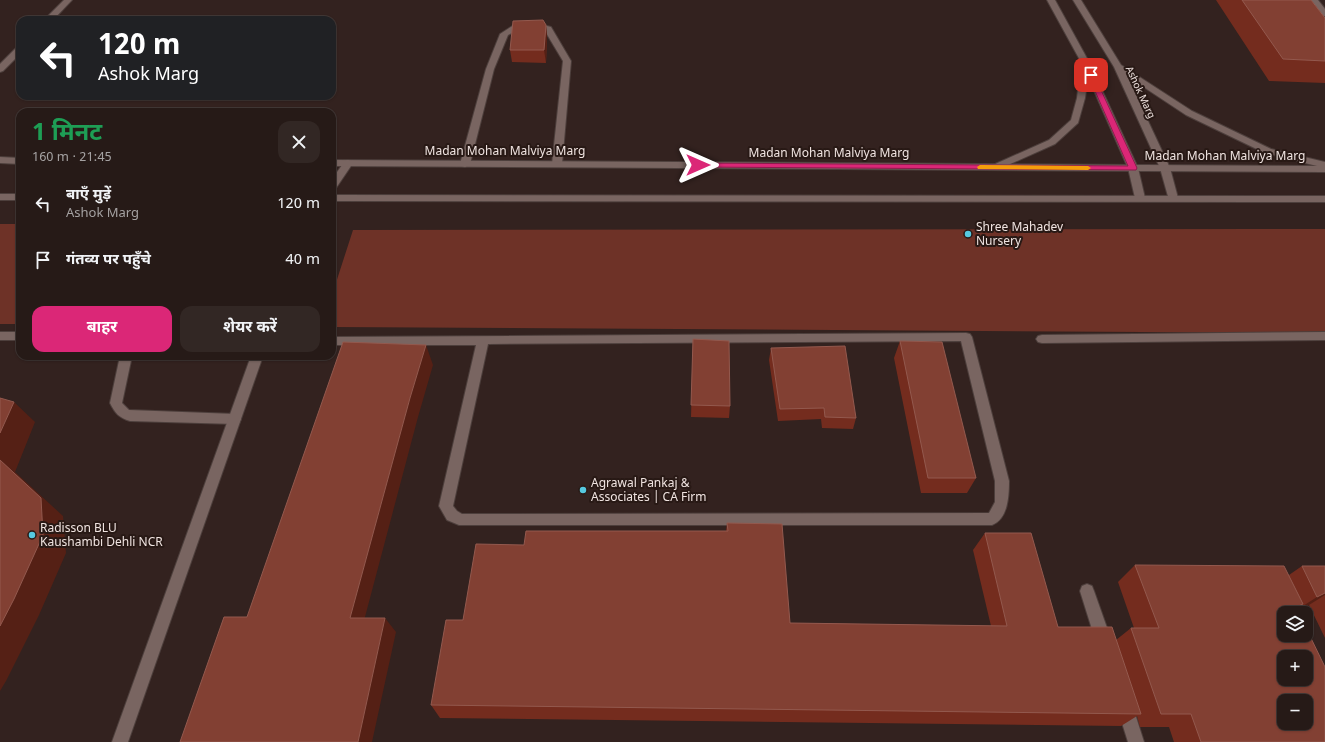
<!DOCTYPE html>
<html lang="hi">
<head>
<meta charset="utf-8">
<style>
	body { margin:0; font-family:Georgia,"Noto Sans Devanagari",serif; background:#322724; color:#f1f3f6; height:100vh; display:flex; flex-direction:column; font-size:15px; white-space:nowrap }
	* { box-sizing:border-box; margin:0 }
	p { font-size:13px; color:#a4a1a1 }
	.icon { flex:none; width:22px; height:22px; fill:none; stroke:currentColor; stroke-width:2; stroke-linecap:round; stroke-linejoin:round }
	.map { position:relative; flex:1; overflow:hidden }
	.sheet { position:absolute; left:16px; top:108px; width:320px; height:252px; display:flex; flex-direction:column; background:#261a17; border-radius:12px; box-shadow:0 1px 3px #0004,0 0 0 1px #423836 }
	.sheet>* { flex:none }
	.top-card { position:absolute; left:16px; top:16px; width:320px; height:84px; border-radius:12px; box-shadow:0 1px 3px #0004,0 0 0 1px #423836; background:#202124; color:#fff; overflow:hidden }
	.fabs { position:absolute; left:1277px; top:606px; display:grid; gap:8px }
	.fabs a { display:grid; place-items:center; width:36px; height:36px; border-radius:8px; background:#261a17; box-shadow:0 1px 3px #0004,0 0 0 1px #423836; font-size:20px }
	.pin { position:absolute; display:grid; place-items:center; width:34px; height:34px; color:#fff; margin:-17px; border-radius:8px; box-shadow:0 2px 6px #0006 }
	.me { position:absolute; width:44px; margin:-22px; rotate:90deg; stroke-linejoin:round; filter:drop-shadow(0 0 3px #0008) }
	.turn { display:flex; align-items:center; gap:14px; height:84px; padding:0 16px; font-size:18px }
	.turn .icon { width:52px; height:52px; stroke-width:2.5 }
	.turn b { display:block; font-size:28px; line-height:34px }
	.round { display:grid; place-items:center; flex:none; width:42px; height:42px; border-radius:12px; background:#322724 }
	.head { display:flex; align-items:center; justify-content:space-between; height:68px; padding:0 16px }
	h1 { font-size:24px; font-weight:700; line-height:30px; color:#1e9e55 }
	.action { display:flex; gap:8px; margin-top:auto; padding:8px 16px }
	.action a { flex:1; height:46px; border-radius:12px; background:#db2777; color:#fff; font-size:16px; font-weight:700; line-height:46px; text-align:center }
	.action a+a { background:#322724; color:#f1f3f6 }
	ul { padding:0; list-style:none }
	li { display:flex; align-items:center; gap:12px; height:56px; padding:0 16px }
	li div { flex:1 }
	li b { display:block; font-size:15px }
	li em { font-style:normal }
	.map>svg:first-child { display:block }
	.green { fill:#6e3227 }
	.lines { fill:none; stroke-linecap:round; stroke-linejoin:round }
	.lane-casing { stroke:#4d3f3c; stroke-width:2 }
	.street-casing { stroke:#4d3f3c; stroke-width:2 }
	.secondary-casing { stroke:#4d3f3c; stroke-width:2 }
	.lane { fill:#796561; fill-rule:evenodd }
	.street { fill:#796561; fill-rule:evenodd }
	.secondary { fill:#796561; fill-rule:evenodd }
	.wall { fill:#742c1e }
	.shaded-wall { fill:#552015 }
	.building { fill:#824033; stroke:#93594e; fill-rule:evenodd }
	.route { fill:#db2777; stroke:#8e194d }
	.slow { fill:#f59e0b }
	.poi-dot { fill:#56c9e0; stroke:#281915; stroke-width:1.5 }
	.labels { text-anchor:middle; stroke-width:4; stroke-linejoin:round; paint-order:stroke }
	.far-street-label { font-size:10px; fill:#f0e4e1; stroke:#281915 }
	.street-label { font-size:12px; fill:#f0e4e1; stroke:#281915 }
	.poi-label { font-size:12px; fill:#f0e4e1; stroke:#281915; text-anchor:start }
</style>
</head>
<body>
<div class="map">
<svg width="1325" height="742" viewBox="0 0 1325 742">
	<rect width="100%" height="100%" fill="#33221f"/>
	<path class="green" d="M0,224H20V324H0Z
		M1325,229V333L332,327V295L353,230Z"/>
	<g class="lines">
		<g class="lane-casing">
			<path id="lane" d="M64,0H72L53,20H44Z
				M535,23L551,27L571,61L562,164L557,167L552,164L563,61L545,31C531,26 521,28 508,35L494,69L470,164L465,167L462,166L460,164L486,69L500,34L514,25Z
				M20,46V54L3,71L0,72V64L17,47Z
				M0,332H20V340H0Z
				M966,333L970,334L972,337L1009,481C1009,496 1008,519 992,525H459L447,520L439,506L476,345H332V337ZM961,341L995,481V502L989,513L462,514L457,511L453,506L488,344Z
				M120,356H132L122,403L129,410L235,414L239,415L241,419L239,423L235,424L130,421C119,418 115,413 110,403Z"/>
		</g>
		<g class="street-casing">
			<path id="street" d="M1047,0H1055L1089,62L1138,168L1145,198L1144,200H1136L1135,198L1128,168L1088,77L1085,98L1078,123L1055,144L999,169L996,170L991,167L993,165L1049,140L1071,120L1077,98L1081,62Z
				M1073,0H1081L1121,65L1192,111L1271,149L1325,162V168L1265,153L1186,115L1127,76L1170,168L1178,198L1177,200H1169L1160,168L1114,67Z
				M1310,0H1318L1325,9V16H1322Z
				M348,160L353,163L336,188L332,189V179L345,161Z
				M1325,332V340L1042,343L1038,342L1036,339L1038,336L1042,335Z
				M251,356H263L128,742H112Z
				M1087,584L1092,586L1094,591L1112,642L1109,647L1104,649L1099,647L1096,642L1080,591L1082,586Z
				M1125,699L1131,701L1144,742H1128L1117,707L1119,701Z"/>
		</g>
		<g class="secondary-casing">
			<path id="secondary" d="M0,157L20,158V164L0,163Z
				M332,160L1325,166V172L332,166Z
				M0,194H20V200H0Z
				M332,195L1325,196V202L332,201Z"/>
		</g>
		<use href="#lane" class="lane"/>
		<use href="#street" class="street"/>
		<use href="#secondary" class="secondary"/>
	</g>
	<path class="wall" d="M1216,0H1311L1325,18V83L1269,81Z
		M546,25L547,37L546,63L512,62L510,50Z
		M693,339L730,406L729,418L691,417Z
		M900,341L976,478L967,493H921L894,358Z
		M771,348L856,418L853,429L822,428L821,419L778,421L769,360Z
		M727,523L790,623L991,626L973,550L985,533L1058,627L1116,640L1131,628H1134L1118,582L1135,565L1289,575L1302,566H1325V638L1309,605L1298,611L1325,742H1174L1169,727H1140L1137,716L1121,726L440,718L431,705L463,620L524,545L726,531Z"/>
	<path class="shaded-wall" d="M546,25L547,37L546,63L544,50Z
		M426,345L433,365L418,417L361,632L350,618L410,398Z
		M14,402L35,422L15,472L63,516L66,553L39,615L6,681L0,691V433Z
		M1325,593V595L1309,605L1292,613L1317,597Z
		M385,618L396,632L372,742H358Z"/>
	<path class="building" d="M1242,0H1311L1325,18V61L1283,59Z
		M543,20L546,25L544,50H510L513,21Z
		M693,339L729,341L730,406L691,405Z
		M900,341L942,342L976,478H928Z
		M343,342L426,345L410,398L350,618H385L358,742H180L224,617H247Z
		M845,346L856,418L825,417L824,408L780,409L771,348Z
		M0,398L14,402L0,433Z
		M0,460L41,498L43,535L14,599L0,626Z
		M727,523L782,524L790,623L1007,626L985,533H1031L1058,627H1112L1141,714L431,705L446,620H463L476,544L524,545L526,531H728Z
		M1135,565L1284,566L1303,604L1296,607L1299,613H1284V635H1306V628L1325,667V742H1201L1191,714H1161L1131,628H1159ZM1284,657H1306V679H1284ZM1284,701H1306V723H1284Z
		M1302,566H1325V593L1317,597Z"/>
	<path class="route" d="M1089,74L1094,75L1137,168L1136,170L698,167L695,165L698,163L1128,166L1088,75Z"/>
	<path class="slow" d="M980,165L1088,166L1091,168L1088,170L978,169L977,167Z"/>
	<g class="poi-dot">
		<circle cx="968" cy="234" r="4"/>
		<circle cx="583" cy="490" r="4"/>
		<circle cx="32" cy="535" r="4"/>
	</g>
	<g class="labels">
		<g class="far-street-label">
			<text transform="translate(1141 92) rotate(65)" y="4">Ashok Marg</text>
		</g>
		<g class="street-label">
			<text x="505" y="155">Madan Mohan Malviya Marg</text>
			<text x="829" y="157">Madan Mohan Malviya Marg</text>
			<text x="1225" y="160">Madan Mohan Malviya Marg</text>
		</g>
		<g class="poi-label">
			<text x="976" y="231">Shree Mahadev<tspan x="976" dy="14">Nursery</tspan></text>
			<text x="591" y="487">Agrawal Pankaj &amp;<tspan x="591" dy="14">Associates | CA Firm</tspan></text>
			<text x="40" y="532">Radisson BLU<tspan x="40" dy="14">Kaushambi Dehli NCR</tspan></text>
		</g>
	</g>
</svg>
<div class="fabs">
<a><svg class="icon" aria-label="layers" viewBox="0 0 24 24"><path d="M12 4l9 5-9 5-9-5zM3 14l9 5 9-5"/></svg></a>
<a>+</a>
<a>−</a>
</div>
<div class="pin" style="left:1091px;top:75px;background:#d93025"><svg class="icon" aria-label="arrive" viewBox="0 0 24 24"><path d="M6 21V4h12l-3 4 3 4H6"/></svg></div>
<svg class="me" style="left:698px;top:165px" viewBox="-20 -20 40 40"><path d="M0-17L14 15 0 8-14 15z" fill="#db2777" stroke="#fff" stroke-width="4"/></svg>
<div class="top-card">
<div class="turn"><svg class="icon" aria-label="left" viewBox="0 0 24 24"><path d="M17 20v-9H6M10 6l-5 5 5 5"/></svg><div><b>120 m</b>Ashok Marg</div></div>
</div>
<section class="sheet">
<div class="head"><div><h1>1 मिनट</h1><p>160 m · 21:45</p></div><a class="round"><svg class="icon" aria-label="close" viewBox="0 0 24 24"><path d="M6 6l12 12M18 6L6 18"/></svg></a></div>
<ul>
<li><svg class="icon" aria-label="left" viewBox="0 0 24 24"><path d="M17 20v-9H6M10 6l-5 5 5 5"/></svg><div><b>बाएँ मुड़ें</b><p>Ashok Marg</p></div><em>120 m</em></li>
<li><svg class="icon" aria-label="arrive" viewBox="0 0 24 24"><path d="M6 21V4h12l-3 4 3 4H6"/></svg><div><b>गंतव्य पर पहुँचे</b></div><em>40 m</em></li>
</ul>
<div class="action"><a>बाहर</a><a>शेयर करें</a></div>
</section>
</div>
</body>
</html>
